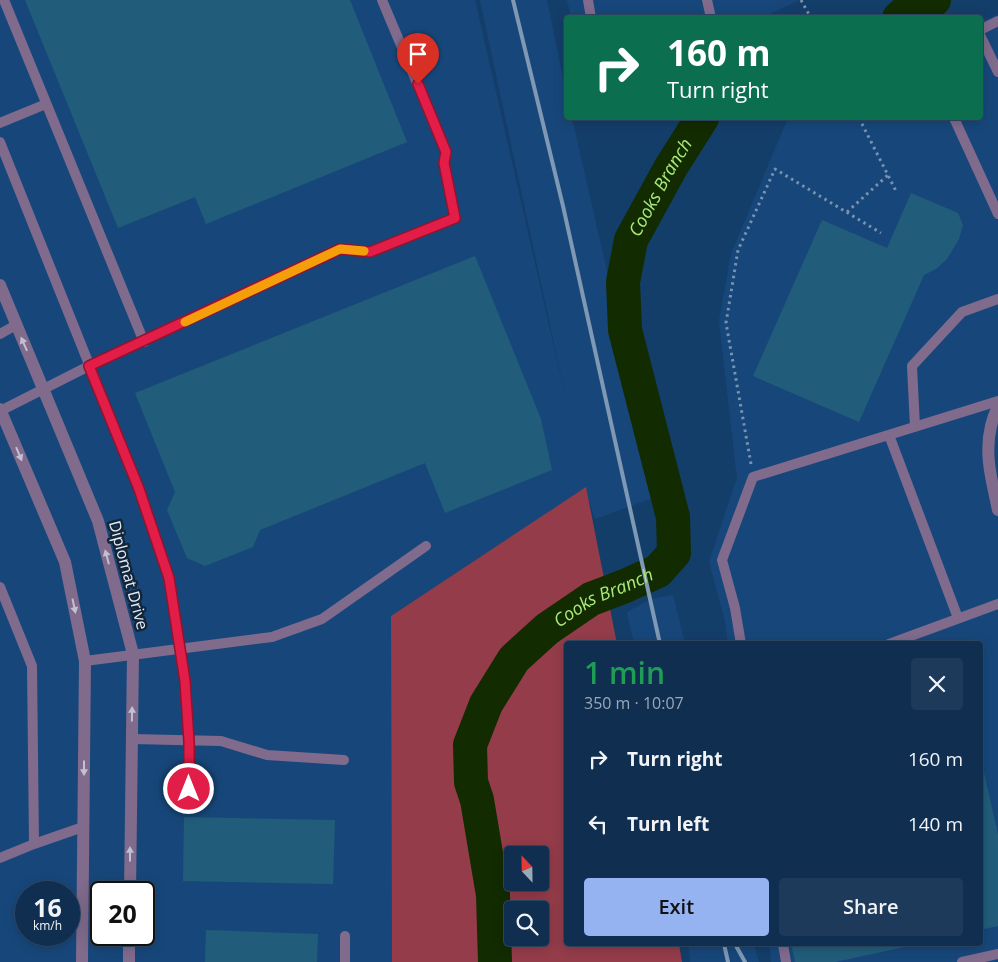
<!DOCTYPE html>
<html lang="en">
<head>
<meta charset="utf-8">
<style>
	body { margin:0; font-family:"Open Sans",sans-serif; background:#1d3a5a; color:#f1f3f6; height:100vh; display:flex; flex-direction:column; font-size:19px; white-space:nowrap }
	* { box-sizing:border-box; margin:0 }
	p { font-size:16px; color:#9ba8b7 }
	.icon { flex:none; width:28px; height:28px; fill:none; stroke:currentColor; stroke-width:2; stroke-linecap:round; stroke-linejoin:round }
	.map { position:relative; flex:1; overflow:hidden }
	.sheet { position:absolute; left:564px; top:641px; width:419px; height:305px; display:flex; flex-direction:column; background:#0f2e50; border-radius:5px; box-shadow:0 2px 12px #0003,0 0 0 1px #2f4a67 }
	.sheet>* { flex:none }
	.hud { position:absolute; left:564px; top:15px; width:419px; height:105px; border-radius:5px; box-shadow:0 2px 12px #0003,0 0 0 1px #2f4a67; background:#0b6e4f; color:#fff; overflow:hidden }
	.needle { width:32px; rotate:338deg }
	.tools { position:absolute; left:504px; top:846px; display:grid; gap:10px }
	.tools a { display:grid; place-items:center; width:45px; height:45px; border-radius:5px; background:#0f2e50; box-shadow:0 2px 12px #0003,0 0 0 1px #2f4a67; font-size:25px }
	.speed { position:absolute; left:15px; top:881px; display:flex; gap:10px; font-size:25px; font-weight:700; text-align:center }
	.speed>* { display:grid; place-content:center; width:65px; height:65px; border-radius:50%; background:#0f2e50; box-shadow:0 2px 12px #0003,0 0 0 1px #2f4a67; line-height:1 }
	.speed small { font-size:12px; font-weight:400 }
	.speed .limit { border:2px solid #111; border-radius:8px; background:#fff; color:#111 }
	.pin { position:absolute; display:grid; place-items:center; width:42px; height:42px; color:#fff; margin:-51px -21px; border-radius:50% 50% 50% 0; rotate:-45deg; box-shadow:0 0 5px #0007 }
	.pin .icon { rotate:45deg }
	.me { position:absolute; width:55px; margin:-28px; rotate:0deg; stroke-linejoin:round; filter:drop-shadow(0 0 4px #0008) }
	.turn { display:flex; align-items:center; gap:18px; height:105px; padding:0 20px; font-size:22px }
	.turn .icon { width:65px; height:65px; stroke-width:2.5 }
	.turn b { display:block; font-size:35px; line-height:42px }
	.round { display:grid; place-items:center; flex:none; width:52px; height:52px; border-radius:5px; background:#1d3a5a }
	.head { display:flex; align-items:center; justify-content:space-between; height:85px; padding:0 20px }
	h1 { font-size:30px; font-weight:600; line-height:38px; color:#1e9e55 }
	.action { display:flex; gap:10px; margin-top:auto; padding:10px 20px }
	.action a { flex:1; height:58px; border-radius:5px; background:#95b2f1; color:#111; font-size:20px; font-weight:600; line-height:58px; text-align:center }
	.action a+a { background:#1d3a5a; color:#f1f3f6 }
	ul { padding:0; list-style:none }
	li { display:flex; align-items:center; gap:15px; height:65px; padding:0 20px }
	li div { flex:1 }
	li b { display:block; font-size:19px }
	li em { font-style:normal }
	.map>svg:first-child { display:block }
	.built { fill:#17477a; fill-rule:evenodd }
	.green { fill:#943c4a; fill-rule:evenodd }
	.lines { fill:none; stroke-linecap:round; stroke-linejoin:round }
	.river { stroke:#132b00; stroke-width:34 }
	.building { fill:#215d7a }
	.path { stroke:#7893af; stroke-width:3; stroke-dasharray:2.5 4; stroke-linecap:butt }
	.service { stroke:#806b8d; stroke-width:10 }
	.minor { stroke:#806b8d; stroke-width:12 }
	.rail { stroke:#7f98b3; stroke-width:4 }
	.oneway { fill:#c2c0d3 }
	.route-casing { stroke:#92132f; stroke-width:12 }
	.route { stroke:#e11d48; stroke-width:9 }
	.slow { stroke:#f59e0b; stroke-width:9 }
	.labels { text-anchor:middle; stroke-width:5; stroke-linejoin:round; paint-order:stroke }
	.street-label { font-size:16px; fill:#e5eef9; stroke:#132539 }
	.water-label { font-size:18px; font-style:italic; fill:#aaea7a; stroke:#132539 }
</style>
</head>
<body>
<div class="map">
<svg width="998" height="962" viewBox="0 0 998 962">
	<rect width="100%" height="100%" fill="#143e6a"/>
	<path class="built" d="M0,0H475L569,413L480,0H547L566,92V118H572L658,496L595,519L585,488L391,616L392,962H0ZM26,892H69V935H26ZM101,892H144V935H101Z
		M567,0H799L772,13L765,18L571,17Z
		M998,14V962H771L769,944H980V644H728L725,621L709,562L737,478L719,321L731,254L788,118H980V22Z
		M673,595L685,644H634L627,612L651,599Z
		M688,944H754L759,962H690Z"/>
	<path class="green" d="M586,487L617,644H566V944H679L682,962H392L391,616ZM512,855H540V882H512ZM512,910H540V938H512Z"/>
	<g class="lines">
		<g class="river">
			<path d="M899,18L906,12L934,0"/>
			<path id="s1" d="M495,962L493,895L477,800L471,782L470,745L486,704L514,659L547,629L591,599L625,586L658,571L674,553L673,517L625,330L623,282L631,240L671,167L702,118"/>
		</g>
	</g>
	<path class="building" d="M25,0H350L407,142L206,224L195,197L118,228Z
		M911,193L958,213L963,225L959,239L947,259L936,269L924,275L859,422L753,376L822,220L887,248Z
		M475,256L541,419L552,470L445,513L425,463L260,530L253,547L205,566L187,558L167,510L175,492L135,393Z
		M980,755L998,834V926L980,930Z
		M184,817L335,820L333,884L183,881Z
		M206,930L318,934L317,962H205Z
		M791,944H914V945L835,962H795Z"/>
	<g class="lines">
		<path class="path" d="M801,0L811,18
			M859,118L897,193
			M847,212L888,175
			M751,464L726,323L738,250L775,169L881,233"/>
		<path class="service" d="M4,0L144,342
			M588,0L591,18
			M707,0L711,18
			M980,30L998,21
			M980,35L998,72
			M954,118L998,214
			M0,123L46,104
			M0,142L139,489L169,578L185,681L189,741V805
			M0,334L16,325
			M0,411L89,366L340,249L370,252L455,218L444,163L446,152L382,0
			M915,427L912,366L962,312L998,299
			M889,435L958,618
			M0,587L32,666L34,844L0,858
			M741,644L735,608L722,560L753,477L998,401
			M889,644L998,604
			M85,661L272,637L322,619L426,546
			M132,739L221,741L267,755L344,760
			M34,844L83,827
			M783,944L786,962
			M345,962V936
			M962,962L998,954"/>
		<path class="minor" d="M0,285L98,521L133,654L130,892
			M998,408C994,413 993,419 991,426C984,455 992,481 998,510
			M0,409L65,562L85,661L82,962
			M129,962V935"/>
		<path class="rail" d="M513,0L563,206L660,644
			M724,944L728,962
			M735,944L745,962"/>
	</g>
	<defs><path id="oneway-solid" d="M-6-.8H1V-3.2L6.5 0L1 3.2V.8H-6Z" transform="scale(1.25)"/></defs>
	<g class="oneway">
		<use href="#oneway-solid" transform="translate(24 344) rotate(-114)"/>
		<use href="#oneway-solid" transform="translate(19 454) rotate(67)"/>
		<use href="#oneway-solid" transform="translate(107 557) rotate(-105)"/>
		<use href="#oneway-solid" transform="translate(74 606) rotate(78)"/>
		<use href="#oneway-solid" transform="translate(132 714) rotate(-89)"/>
		<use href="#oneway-solid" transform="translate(84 768) rotate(90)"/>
		<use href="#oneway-solid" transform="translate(130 854) rotate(-90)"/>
	</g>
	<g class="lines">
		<g class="route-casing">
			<path id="route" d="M189,789V741L185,681L169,578L139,489L89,366L340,249L370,252L455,218L444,163L446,152L418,84"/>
		</g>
		<use href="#route" class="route"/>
		<path class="slow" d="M185,322L340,249L364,251"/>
	</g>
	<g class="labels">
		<g class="street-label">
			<text transform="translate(129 575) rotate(75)" y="6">Diplomat Drive</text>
		</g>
		<g class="water-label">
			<text dy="6" stroke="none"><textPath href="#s1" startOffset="891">Cooks Branch</textPath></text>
			<text dy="6" stroke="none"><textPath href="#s1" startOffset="426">Cooks Branch</textPath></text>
		</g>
	</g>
</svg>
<div class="tools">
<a><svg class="needle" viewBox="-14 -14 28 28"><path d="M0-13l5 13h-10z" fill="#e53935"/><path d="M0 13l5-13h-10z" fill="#9ba8b7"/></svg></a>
<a><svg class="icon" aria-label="search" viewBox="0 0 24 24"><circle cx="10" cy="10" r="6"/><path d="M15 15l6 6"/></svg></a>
</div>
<div class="speed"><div>16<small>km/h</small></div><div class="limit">20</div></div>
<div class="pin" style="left:418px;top:84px;background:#d93025"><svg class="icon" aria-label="arrive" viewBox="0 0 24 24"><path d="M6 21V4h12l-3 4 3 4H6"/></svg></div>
<svg class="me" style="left:189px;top:789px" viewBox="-20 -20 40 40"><circle r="17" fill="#e11d48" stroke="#fff" stroke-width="3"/><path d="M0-11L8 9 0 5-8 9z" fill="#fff"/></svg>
<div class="hud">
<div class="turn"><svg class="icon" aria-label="right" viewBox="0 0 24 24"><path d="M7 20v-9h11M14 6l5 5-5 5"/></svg><div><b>160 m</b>Turn right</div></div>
</div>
<section class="sheet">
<div class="head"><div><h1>1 min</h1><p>350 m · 10:07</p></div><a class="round"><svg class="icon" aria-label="close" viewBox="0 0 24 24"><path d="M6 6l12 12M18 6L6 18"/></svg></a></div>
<ul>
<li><svg class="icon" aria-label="right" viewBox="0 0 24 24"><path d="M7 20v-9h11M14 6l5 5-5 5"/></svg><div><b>Turn right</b></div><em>160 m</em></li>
<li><svg class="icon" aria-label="left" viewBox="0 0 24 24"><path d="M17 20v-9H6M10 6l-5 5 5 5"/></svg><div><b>Turn left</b></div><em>140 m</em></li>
</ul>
<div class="action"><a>Exit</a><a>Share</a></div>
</section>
</div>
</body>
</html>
